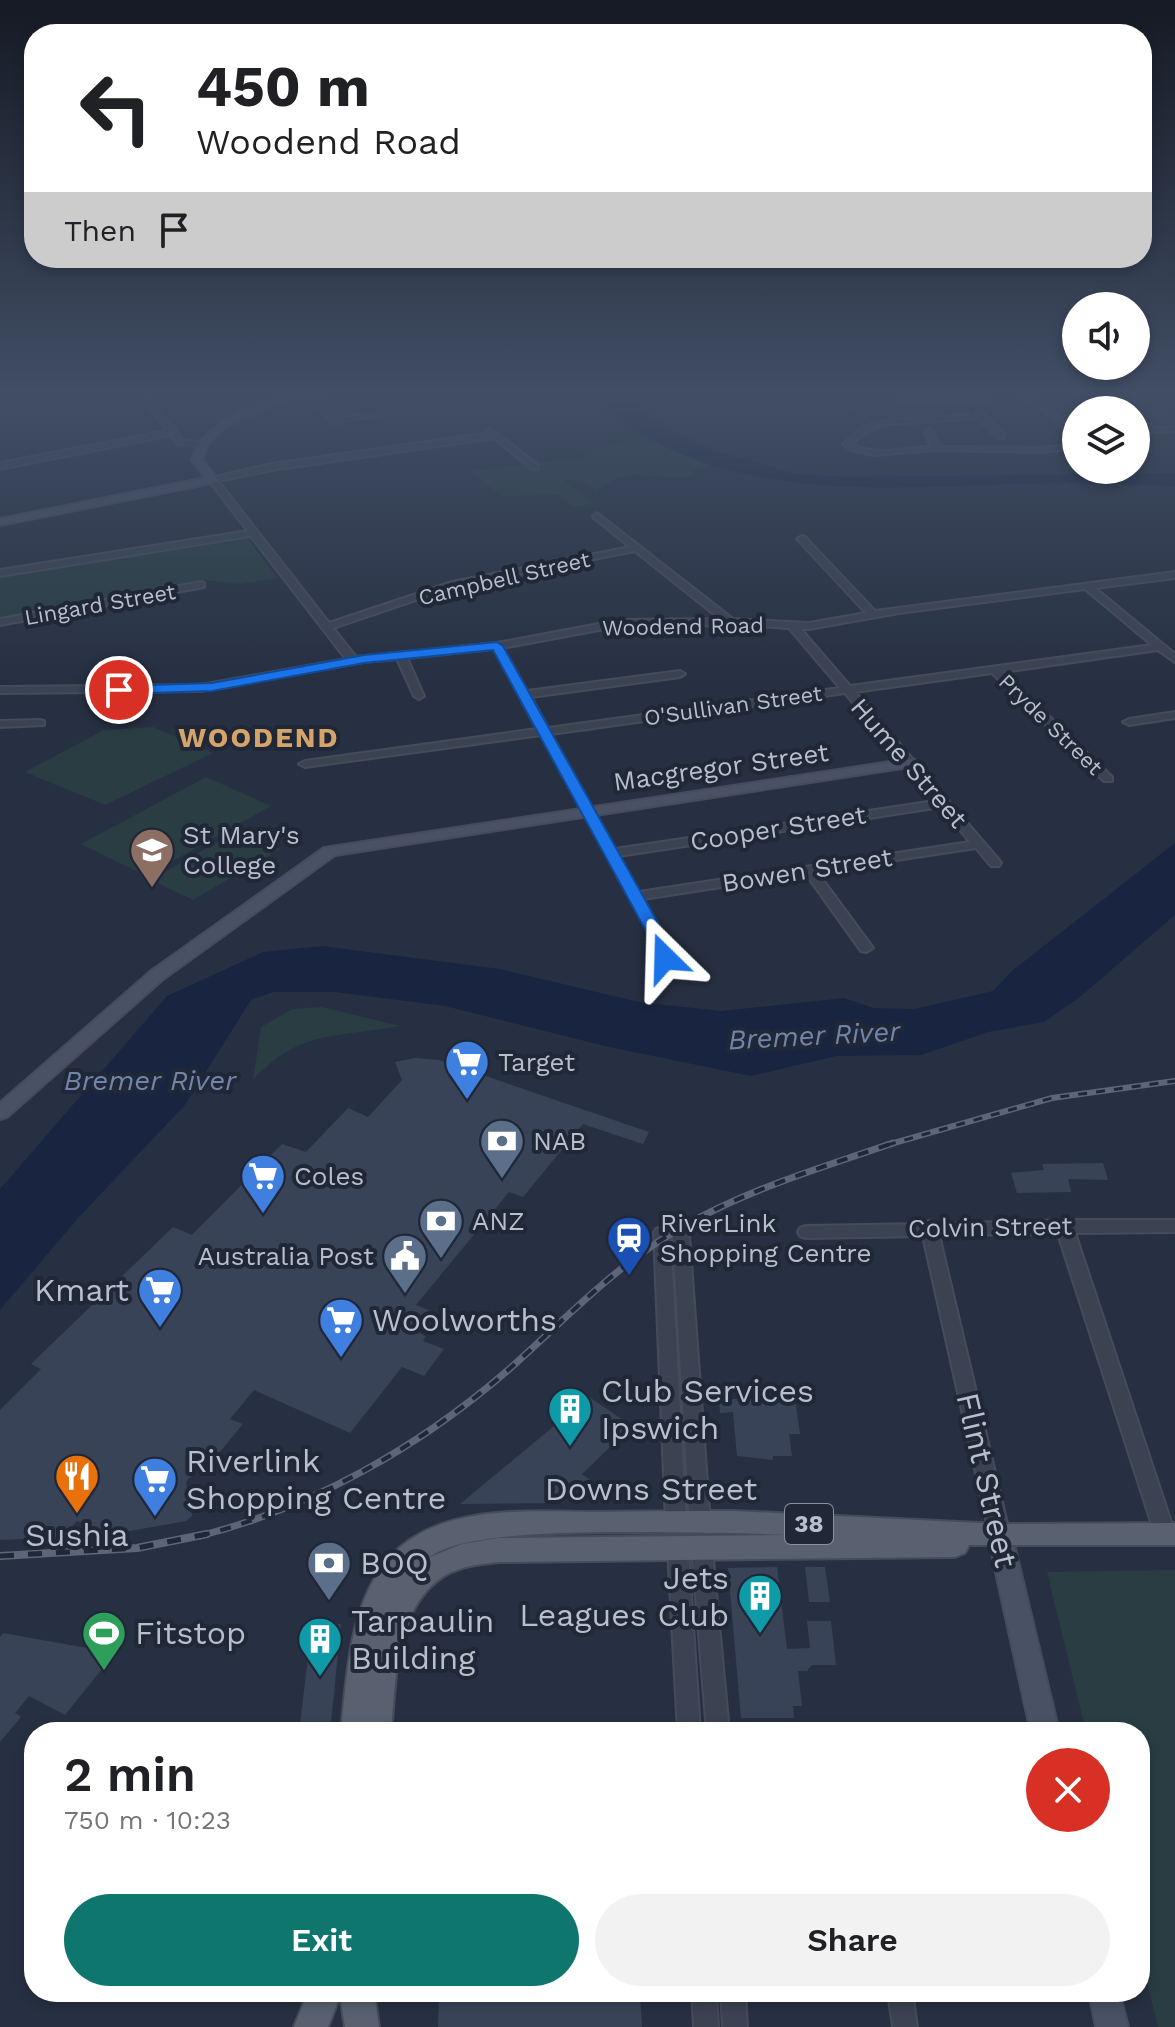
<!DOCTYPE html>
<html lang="en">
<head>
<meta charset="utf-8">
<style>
	body { margin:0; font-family:"Work Sans",sans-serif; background:#f2f2f2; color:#202124; height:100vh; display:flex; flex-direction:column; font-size:30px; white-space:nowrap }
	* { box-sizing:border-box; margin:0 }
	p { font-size:26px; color:#757577 }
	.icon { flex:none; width:44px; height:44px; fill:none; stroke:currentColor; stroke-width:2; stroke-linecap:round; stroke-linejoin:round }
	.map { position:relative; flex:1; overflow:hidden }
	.sheet { position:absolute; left:24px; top:1722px; width:1126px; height:280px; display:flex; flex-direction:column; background:#fff; border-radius:32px; box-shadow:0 4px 12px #0003 }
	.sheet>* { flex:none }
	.top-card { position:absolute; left:24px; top:24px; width:1128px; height:244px; border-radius:32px; box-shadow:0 4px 12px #0003; background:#fff; color:#202124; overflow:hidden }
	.fabs { position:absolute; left:1062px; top:292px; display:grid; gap:16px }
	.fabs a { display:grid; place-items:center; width:88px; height:88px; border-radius:50%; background:#fff; box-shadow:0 4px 12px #0003; font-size:40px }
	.pin { position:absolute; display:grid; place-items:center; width:68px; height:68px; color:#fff; margin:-34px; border:4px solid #fff; border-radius:50%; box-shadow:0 2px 8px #0007 }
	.me { position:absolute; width:88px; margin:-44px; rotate:338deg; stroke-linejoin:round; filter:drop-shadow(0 0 6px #0008) }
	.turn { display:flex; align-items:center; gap:28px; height:168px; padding:0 40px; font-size:36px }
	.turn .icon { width:104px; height:104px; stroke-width:2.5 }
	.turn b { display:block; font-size:56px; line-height:68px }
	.then { display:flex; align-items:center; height:76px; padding:0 40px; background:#0003; gap:16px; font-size:30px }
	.round { display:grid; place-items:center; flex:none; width:84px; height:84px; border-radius:42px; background:#f2f2f2 }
	.overview { display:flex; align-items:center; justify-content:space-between; height:136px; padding:0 40px }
	h1 { font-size:48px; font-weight:600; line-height:60px }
	.cta { display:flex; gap:16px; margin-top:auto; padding:16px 40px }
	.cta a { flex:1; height:92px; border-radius:48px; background:#0f766e; color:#fff; font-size:32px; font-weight:600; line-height:92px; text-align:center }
	.cta a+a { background:#f2f2f2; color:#202124 }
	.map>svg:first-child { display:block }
	.green { fill:#293d43 }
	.water { fill:#192540 }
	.building { fill:#394358 }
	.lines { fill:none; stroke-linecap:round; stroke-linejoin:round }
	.street-casing { stroke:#454b5b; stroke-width:4 }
	.secondary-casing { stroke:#454b5b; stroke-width:4 }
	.primary-casing { stroke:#454b5b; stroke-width:4 }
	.street { fill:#3b4252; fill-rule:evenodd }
	.secondary { fill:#495165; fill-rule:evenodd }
	.primary { fill:#596171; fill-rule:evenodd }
	.rail-far2-casing { stroke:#5d6678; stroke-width:6 }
	.rail-far1-casing { stroke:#5d6678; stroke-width:7 }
	.rail-casing { stroke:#5d6678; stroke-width:8 }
	.rail-far2 { stroke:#202737; stroke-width:3; stroke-dasharray:9; stroke-linecap:butt }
	.rail-far1 { stroke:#202737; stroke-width:4; stroke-dasharray:11; stroke-linecap:butt }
	.rail { stroke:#202737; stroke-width:5; stroke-dasharray:14; stroke-linecap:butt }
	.route { fill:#1a73e8; stroke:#114b97; stroke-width:2 }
	.labels { text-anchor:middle; stroke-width:8; stroke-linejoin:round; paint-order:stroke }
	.far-street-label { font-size:22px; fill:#b8becc; stroke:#202737 }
	.shield { fill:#202737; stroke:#8a919f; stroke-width:2 }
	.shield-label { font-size:24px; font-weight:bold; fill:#b8becc }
	.street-label { font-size:26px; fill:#b8becc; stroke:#202737 }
	.poi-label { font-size:26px; fill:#b8becc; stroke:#202737; text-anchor:start }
	.far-district-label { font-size:28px; font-weight:bold; letter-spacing:2px; fill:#d5a46a; stroke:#202737 }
	.water-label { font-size:28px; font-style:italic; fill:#7284aa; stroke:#202737 }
	.near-poi-label { font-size:32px; fill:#b8becc; stroke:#202737; text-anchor:start }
	.near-street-label { font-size:32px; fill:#b8becc; stroke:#202737 }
</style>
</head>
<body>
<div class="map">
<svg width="1175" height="2027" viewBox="0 0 1175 2027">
	<rect width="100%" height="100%" fill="#273042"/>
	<path class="green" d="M645,439L710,466L693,470L694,476L686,478L631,475L615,479L596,491L581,480H563L593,503L573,507L559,495L501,496L471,471L588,457L580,450Z
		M248,539L277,578L239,584L205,580L0,618V577Z
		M153,727L213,753L105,805L25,772L104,730Z
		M206,777L271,806L146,876L81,844Z
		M238,830L280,849L193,900L151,880Z
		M322,1007L400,1026C336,1038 300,1029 253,1080L261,1027L292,1009Z
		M1175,1570V2027H1158L1140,1954V1732H1086L1047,1572Z"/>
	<path class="water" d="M590,395H625L662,426L714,451L797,474L846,477L1175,473V486C1122,485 1070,482 1017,484C866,488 711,505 590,395Z
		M1175,843V915L1080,997L1044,1022L988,1032L921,1055L836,1056L751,1076L609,1047L445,1006L335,992H273L251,1000L185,1105L80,1216L0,1310V1189L167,996L263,952L322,946L500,969L639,1002L721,1011L844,998L874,1008L914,1009L993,991L1013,970Z"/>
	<path class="building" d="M415,1058L439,1060L649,1132L643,1144L583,1124L523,1197L509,1192L416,1305L436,1313L419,1333L426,1336L423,1341L444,1349L424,1376L402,1367L350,1433L254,1390L230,1419L243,1424L219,1453L213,1450L186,1482L192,1516L186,1521L130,1531L99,1530L77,1521L64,1537L0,1540V1410L41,1369L31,1364L173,1227L192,1235L282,1144L306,1152L348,1108L368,1117L402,1080L395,1062Z
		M1103,1163L1108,1180L1068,1179L1071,1192L1017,1193L1011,1173L1044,1170L1042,1164Z
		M589,1397L632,1426L582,1474L590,1480L563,1503L460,1504Z
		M719,1399H795L800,1434H789L792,1456H773V1460L737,1456L733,1412L720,1413Z
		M777,1567L787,1649L810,1648L807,1621H831L836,1665H812L807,1671H798L802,1706H793L794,1718H741L728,1568Z
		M805,1567H825L830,1602H809Z
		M341,1624L330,1732H299L312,1625Z
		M3,1633L115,1653L65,1715L29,1696L15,1713L21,1717L0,1742V1637Z
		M439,1992H640L642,2027H438Z"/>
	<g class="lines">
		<g class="street-casing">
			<path id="street" d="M0,395H7L0,398Z
				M141,395H149L183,440L204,443V447L177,444L171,435L0,469V463L167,431Z
				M298,395H307L311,398L334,395L315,401L339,418L372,414L376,416L334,423Z
				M1028,395H1035L1040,399L1076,433V439L1035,403L1002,405L957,400L849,407L845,405L849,403L957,396L1002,401L1030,399Z
				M980,409L1004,434V438H998L979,419L885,424L868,431L852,444C874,457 907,447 931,447L925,431L929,429L933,431L939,447L1041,448L1076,444V448L1041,452L934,450L874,455L851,450L843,444L862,427L885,420L977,415L976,411Z
				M1175,427V431L1136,433V429Z
				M490,428L538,465V469H532L494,438L272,470L218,481L329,623L452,582L630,547L594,518L593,516L597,513L733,619L809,623L866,613L799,541L797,539L802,536L805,537L875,611L1175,572V578L1095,588L1175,654V662L1158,650L1003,672L1112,777V781H1104L992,673L855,692L999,860L1001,863L999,866H991L976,848L817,872L873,948L866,952L861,951L806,874L643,899L675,955L670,961L665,962L658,958L661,954L541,735L305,767L299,764L305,761L537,729L494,649L407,658L424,696L419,699L414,696L397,659L364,662L201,691L0,693V687L201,685L346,659L251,536L0,576V570L248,531L210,482V478L272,464L489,433L486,430ZM635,551L720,619L620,620L497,643L356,657L333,628L457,586ZM1085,589L1152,645L850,686L801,629H809L899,613ZM740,625L789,628L840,688L548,728L531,697L680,677L685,674L680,671L527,691L503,648L620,626ZM845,693L935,801L615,849L551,734ZM941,807L970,842L639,892L619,856Z
				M201,582L204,583V587L0,625V619Z
				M1175,712V718L1129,725L1123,722L1129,719Z
				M40,720L44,721V725L0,727V721Z
				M680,1216L686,1218L688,1222L710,1523L707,1529L700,1531L693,1529L690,1523L672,1222L674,1218Z
				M1064,1220H1175V1232L1075,1233L1175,1534L1172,1540L1165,1542L1158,1540L1155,1534L1058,1234L939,1235L1010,1536L1007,1542L1000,1544L993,1542L990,1536L923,1236L806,1238L800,1236L798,1232L800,1228L806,1226L922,1224L929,1221L935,1224Z
				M662,1227L668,1229L670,1233L686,1523L683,1529L676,1531L669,1529L666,1523L654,1233L656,1229Z
				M702,1541L709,1543L712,1549L729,1732H707L692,1549L695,1543Z
				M678,1542L685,1544L688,1550L700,1732H678L668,1550L671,1544Z
				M692,1992H716L718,2027H694Z
				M721,1992H745L747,2027H723Z
				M888,1992H912L917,2027H893Z"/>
		</g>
		<g class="secondary-casing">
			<path id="secondary" d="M280,395H295C266,413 210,420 202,460L218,480L217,482L0,525V519L206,478L192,460C200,424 249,407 280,395Z
				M910,759L915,760V766L335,855L162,980L7,1117L0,1119V1103L150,972L324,848Z
				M1000,1526L1009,1529L1012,1536L1059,1732H1031L988,1536L991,1529Z
				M1089,1992H1119L1128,2027H1096Z"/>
		</g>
		<g class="primary-casing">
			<path id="primary" d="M734,1511L1000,1524L1175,1523V1545H969L965,1553L955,1557L499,1562C480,1564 461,1566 444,1576C395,1607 396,1680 391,1732H341C347,1675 349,1603 390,1557C440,1502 532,1512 599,1512C644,1511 689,1511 734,1511ZM734,1533L788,1535L499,1538L462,1544L430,1557C473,1523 671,1534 734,1533Z
				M308,1992H374L379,2027H345L340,1996L328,2027H294Z"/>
		</g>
		<use href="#street" class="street"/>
		<use href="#secondary" class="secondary"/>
		<use href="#primary" class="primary"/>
		<g class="rail-far2-casing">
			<path id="rail-far2" d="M887,1145L1052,1098L1175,1081"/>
		</g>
		<g class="rail-far1-casing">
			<path id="rail-far1" d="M199,1536C312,1508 419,1447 507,1371C558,1326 606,1275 664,1238C734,1193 815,1170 893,1143"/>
		</g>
		<g class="rail-casing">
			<path id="rail" d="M0,1556L137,1548L207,1534"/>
		</g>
		<use href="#rail-far2" class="rail-far2"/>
		<use href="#rail-far1" class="rail-far1"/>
		<use href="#rail" class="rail"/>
	</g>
	<linearGradient id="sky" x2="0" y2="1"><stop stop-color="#151a24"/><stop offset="0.58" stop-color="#414e65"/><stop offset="1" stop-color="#414e65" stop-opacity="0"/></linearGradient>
	<rect width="1175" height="679" fill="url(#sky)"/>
	<path class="route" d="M497,642L503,646L676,955L671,962L665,964L656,958L659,955L493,650L364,663L212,691L119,694L112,690L119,686L212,683L364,655Z"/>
	<defs>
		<g id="school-pin" transform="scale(2.3)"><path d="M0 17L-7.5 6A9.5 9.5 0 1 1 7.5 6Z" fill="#8d6e63" stroke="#202737"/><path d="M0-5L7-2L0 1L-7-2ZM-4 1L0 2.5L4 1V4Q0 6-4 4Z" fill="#fff"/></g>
		<g id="supermarket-pin" transform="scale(2.3)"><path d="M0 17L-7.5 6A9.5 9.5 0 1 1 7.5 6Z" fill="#3f7fe0" stroke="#202737"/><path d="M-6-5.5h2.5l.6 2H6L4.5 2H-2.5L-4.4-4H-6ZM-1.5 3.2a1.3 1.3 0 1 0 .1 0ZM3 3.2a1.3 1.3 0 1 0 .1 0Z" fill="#fff"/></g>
		<g id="bank-pin" transform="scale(2.3)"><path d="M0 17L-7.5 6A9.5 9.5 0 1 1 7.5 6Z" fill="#5c6f8a" stroke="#202737"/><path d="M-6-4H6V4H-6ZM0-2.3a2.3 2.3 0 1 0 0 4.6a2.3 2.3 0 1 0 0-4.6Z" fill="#fff"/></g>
		<g id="station-pin" transform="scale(2.3)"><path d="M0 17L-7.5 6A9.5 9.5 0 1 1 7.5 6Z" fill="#1a4fb4" stroke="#202737"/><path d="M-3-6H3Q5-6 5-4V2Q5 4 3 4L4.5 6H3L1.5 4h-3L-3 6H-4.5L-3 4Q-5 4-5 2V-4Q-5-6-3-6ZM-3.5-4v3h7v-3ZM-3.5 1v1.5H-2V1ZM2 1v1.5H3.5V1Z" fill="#fff"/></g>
		<g id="civic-pin" transform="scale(2.3)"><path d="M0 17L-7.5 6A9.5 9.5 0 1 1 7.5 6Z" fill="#5c6f8a" stroke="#202737"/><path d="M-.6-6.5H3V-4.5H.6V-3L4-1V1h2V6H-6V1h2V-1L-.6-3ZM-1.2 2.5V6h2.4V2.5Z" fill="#fff"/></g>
		<g id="building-pin" transform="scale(2.3)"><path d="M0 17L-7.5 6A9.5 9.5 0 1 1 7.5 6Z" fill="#0f9aa8" stroke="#202737"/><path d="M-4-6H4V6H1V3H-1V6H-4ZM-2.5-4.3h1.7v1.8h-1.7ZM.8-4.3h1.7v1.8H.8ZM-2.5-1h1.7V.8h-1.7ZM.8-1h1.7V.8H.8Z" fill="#fff"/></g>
		<g id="restaurant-pin" transform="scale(2.3)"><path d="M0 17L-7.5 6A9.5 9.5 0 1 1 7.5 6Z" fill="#e8710a" stroke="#202737"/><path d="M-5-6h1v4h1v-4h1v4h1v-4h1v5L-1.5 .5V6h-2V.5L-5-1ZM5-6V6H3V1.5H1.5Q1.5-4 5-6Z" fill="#fff"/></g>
		<g id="stadium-pin" transform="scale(2.3)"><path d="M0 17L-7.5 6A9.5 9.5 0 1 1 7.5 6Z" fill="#2e9e5b" stroke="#202737"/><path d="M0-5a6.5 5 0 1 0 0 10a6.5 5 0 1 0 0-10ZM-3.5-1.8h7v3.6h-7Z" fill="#fff"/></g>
	</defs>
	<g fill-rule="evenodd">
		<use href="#school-pin" x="152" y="850"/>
		<use href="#supermarket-pin" x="467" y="1062"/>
		<use href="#bank-pin" x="502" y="1141"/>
		<use href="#supermarket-pin" x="263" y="1176"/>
		<use href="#bank-pin" x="441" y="1221"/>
		<use href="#station-pin" x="629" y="1238"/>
		<use href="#civic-pin" x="405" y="1256"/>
		<use href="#supermarket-pin" x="160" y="1290"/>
		<use href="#supermarket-pin" x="341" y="1320"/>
		<use href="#building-pin" x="570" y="1409"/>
		<use href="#restaurant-pin" x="77" y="1476"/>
		<use href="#supermarket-pin" x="155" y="1479"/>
		<use href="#bank-pin" x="329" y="1563"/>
		<use href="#building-pin" x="760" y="1596"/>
		<use href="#stadium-pin" x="104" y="1633"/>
		<use href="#building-pin" x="320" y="1639"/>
	</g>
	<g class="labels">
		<g class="far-street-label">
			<text transform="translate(504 578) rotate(-13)" y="8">Campbell Street</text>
			<text transform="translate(100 604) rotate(-10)" y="8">Lingard Street</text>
			<text transform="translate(683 626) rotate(-1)" y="8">Woodend Road</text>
			<text transform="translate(733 705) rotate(-8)" y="8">O'Sullivan Street</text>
			<text transform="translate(1051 724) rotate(44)" y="8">Pryde Street</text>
		</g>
		<rect class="shield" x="785" y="1504" width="48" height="40" rx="6"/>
		<g class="shield-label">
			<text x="809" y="1532">38</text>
		</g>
		<g class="street-label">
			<text transform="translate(909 763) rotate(49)" y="9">Hume Street</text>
			<text transform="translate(721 767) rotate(-8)" y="9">Macgregor Street</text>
			<text transform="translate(778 828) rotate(-9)" y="9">Cooper Street</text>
			<text transform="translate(807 870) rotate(-9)" y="9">Bowen Street</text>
			<text transform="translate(990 1227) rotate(-1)" y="9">Colvin Street</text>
		</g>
		<g class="poi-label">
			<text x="183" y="844">St Mary's<tspan x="183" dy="30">College</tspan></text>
			<text x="498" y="1071">Target</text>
			<text x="533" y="1150">NAB</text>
			<text x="294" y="1185">Coles</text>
			<text x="472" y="1230">ANZ</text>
			<text x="660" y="1232">RiverLink<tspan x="660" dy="30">Shopping Centre</tspan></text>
			<text x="374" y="1265" text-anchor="end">Australia Post</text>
		</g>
		<g class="far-district-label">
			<text x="259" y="747">WOODEND</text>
		</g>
		<g class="water-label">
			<text transform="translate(814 1035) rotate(-3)" y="10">Bremer River</text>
			<text x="150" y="1090">Bremer River</text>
		</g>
		<g class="near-poi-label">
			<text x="129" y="1301" text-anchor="end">Kmart</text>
			<text x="372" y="1331">Woolworths</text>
			<text x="601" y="1402">Club Services<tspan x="601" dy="37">Ipswich</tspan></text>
			<text x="186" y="1472">Riverlink<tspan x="186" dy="37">Shopping Centre</tspan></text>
			<text x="77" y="1546" text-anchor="middle">Sushia</text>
			<text x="360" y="1574">BOQ</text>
			<text x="729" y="1589" text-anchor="end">Jets<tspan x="729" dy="37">Leagues Club</tspan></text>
			<text x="351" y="1632">Tarpaulin<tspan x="351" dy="37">Building</tspan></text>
			<text x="135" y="1644">Fitstop</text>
		</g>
		<g class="near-street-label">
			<text transform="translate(987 1480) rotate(77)" y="11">Flint Street</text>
			<text x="651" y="1500">Downs Street</text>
		</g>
	</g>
</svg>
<div class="fabs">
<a><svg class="icon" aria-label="sound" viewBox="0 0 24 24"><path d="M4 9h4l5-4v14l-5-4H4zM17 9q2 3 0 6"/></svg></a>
<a><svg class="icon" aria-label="layers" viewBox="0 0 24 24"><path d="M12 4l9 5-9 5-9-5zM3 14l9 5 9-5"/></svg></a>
</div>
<div class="pin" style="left:119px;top:690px;background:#d93025"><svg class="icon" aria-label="arrive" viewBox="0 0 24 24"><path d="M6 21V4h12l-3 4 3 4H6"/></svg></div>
<svg class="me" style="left:665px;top:958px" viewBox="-20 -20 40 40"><path d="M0-17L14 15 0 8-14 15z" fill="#1a73e8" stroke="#fff" stroke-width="4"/></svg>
<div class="top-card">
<div class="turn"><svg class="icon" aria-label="left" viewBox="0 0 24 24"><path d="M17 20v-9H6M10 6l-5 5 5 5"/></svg><div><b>450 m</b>Woodend Road</div></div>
<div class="then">Then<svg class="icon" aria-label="arrive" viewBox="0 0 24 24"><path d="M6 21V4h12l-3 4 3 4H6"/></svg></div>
</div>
<section class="sheet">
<div class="overview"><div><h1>2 min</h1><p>750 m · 10:23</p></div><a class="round" style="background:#d93025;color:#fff"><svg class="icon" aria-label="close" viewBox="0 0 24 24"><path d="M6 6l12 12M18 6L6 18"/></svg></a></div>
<div class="cta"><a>Exit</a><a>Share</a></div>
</section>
</div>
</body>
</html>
